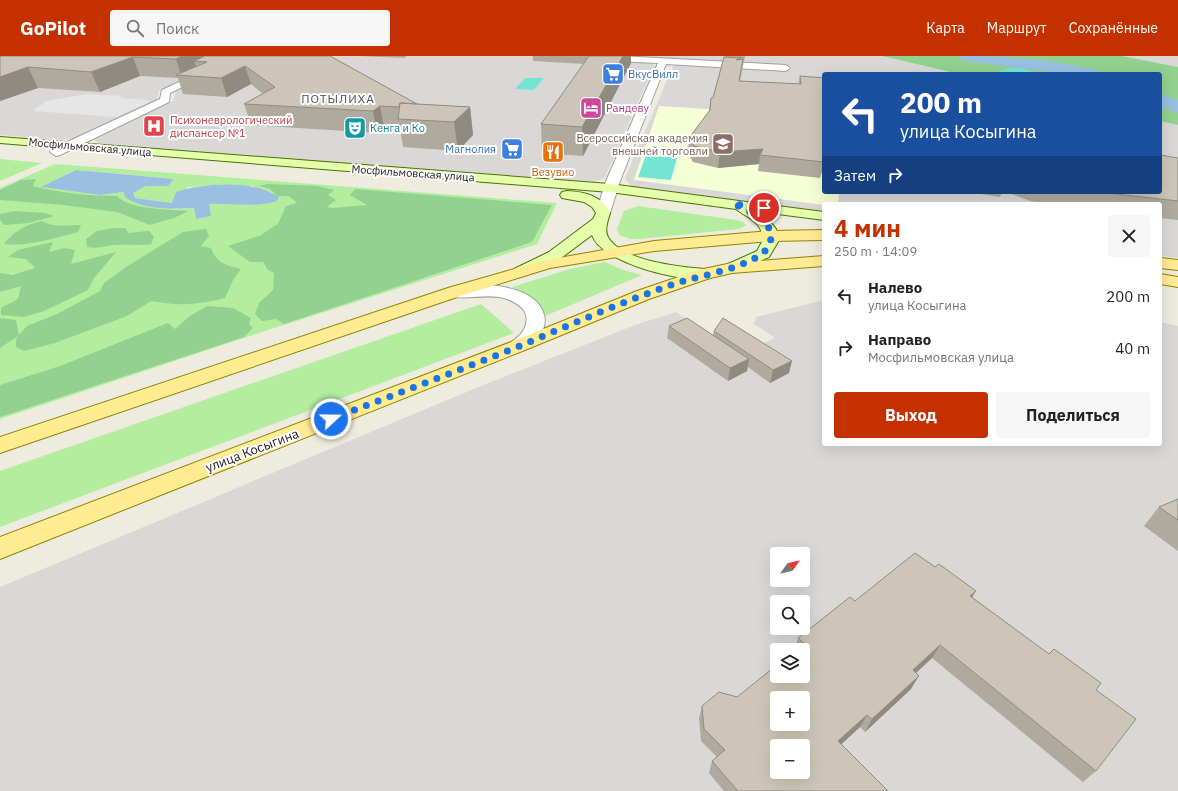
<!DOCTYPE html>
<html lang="ru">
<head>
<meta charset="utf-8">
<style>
	body { margin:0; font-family:"IBM Plex Sans",sans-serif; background:#f6f6f6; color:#222; height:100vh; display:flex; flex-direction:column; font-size:15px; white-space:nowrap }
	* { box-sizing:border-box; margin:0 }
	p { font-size:13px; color:#767676 }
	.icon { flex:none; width:22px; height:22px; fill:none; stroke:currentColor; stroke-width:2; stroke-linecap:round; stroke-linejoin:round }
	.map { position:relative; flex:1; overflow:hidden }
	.side { position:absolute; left:822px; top:146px; width:340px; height:244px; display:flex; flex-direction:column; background:#fff; border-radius:4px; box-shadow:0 4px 16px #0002 }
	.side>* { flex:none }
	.guide { position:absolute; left:822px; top:16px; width:340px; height:122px; border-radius:4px; box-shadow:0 4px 16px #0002; background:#1a4fa0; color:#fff; overflow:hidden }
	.needle { width:26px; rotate:56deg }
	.controls { position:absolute; left:770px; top:491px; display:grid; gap:8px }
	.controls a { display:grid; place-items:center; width:40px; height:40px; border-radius:4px; background:#fff; box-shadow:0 4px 16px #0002; font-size:20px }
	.pin { position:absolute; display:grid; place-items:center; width:34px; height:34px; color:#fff; margin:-17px; border:2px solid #fff; border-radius:50%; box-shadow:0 1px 4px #0007 }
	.me { position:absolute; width:44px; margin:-22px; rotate:69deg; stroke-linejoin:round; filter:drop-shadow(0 0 3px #0008) }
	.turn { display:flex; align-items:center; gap:14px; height:84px; padding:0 12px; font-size:18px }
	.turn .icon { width:52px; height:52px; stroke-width:2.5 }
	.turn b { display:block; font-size:28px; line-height:34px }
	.then { display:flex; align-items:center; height:38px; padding:0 12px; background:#0003; gap:8px; font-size:15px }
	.round { display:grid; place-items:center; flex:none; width:42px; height:42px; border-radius:4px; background:#f6f6f6 }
	.summary { display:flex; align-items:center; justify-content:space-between; height:68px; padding:0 12px }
	h1 { font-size:24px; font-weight:700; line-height:30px; color:#c53000 }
	.button { display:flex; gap:8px; margin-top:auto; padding:8px 12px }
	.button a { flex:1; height:46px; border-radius:4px; background:#c53000; color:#fff; font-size:16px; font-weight:700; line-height:46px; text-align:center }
	.button a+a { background:#f6f6f6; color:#222 }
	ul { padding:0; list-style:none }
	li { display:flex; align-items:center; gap:12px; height:52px; padding:0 12px }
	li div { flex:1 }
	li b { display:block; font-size:15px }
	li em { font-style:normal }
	header { display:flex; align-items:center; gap:24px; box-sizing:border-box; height:56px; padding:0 20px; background:#c53000; color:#fff }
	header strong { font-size:19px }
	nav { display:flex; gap:22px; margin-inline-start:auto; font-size:14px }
	.search { width:280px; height:36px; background:#f6f6f6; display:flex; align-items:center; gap:10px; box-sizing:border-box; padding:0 14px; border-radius:4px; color:#767676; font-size:15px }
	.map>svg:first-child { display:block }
	.residential { fill:#d9d8d7; fill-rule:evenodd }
	.education { fill:#f5ffd6 }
	.grass { fill:#b2ee9e; fill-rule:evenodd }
	.forest { fill:#92d18f }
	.pitch { fill:#74e5d5 }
	.parking { fill:#e6e6e6 }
	.water { fill:#9abfe0 }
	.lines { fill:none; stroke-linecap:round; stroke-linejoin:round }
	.river { fill:#9abfe0; fill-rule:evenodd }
	.minor-casing { stroke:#a1a1a1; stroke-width:2 }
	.secondary-casing { stroke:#4a7300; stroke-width:2 }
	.primary-casing { stroke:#918400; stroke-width:2 }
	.minor { fill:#fff; fill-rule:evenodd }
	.secondary { fill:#e6ffab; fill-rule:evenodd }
	.primary { fill:#ffeb92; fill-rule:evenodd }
	.wall { fill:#b0aa9e }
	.shaded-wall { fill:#908b81 }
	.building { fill:#cdc6b8; stroke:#908b81; fill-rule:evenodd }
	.route { stroke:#1a73e8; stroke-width:7; stroke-dasharray:0 12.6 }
	.labels { text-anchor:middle; stroke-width:4; stroke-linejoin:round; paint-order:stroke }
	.far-shop-label { font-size:11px; fill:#366cbe; stroke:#fff; text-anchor:start }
	.far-hotel-label { font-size:11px; fill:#b23c85; stroke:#fff; text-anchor:start }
	.far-health-label { font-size:11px; fill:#be3a42; stroke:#fff; text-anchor:start }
	.far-culture-label { font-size:11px; fill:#0d838f; stroke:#fff; text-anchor:start }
	.far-education-label { font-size:11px; fill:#785e54; stroke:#fff; text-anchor:end }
	.far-street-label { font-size:11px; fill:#1a1a1a; stroke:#fff }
	.far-food-label { font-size:11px; fill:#c56008; stroke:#fff }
	.far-neighbourhood-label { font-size:12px; letter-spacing:1px; fill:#4d4d4d; stroke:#fff }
	.street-label { font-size:13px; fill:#1a1a1a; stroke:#fff }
</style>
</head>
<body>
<header>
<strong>GoPilot</strong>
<div class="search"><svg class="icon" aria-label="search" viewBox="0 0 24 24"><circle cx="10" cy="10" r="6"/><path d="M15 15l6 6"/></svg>Поиск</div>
<nav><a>Карта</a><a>Маршрут</a><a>Сохранённые</a></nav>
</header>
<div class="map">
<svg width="1178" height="735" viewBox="0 0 1178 735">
	<rect width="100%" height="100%" fill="#edecde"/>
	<path class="residential" d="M0,0H232L159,35L157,44L78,82L63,84L0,79Z
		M251,0H543L647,5L655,9L604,123L592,126L103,89L93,84L173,45L176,35Z
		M604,0H882L959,18H824V136H1160V65L1178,69V202L1160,200V148H824V157L632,131L625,122L673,10L678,9L792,13L790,10Z
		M1122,0H1178V11L1135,3Z
		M824,244V388H1160V266L1178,270V735H0V531L481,330L635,269L676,256L740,298L775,282L754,268L756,261ZM777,498H803V524H777ZM777,546H803V572H777ZM777,594H803V620H777ZM777,642H803V668H777ZM777,690H803V716H777Z"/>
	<path class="education" d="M659,50L740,55L824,96V136H839L838,148L824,149L634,124Z"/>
	<path class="grass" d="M0,103L42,107L0,125Z
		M55,108L557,147L537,188L265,275L0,363V132ZM76,114L174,123L168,130H146L133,137L135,142L172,147L188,131L224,129L253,130L249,149L230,147L208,148L196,163L194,152L176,153L125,141L124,136L100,139L42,131Z
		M638,150L736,164L743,166L746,169L739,173L639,183H630L619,179L617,173L624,155Z
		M605,206L623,214L642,219L545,260L539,251L512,231L570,213Z
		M481,248L514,277L0,471V415Z"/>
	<path class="forest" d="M882,0H1122L1178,11V69L1160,65V18H959Z
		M36,123L33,130C61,137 88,140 117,140C127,153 172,154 188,155L174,162L150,169L117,156L63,149L0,144V134L21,124Z
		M268,128L318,130L334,134L328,139L336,144L327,151L332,152L367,149L350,139L355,133L552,149L532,186L284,268L276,263L262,265L255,258L259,247L273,234L274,217L268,214L263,206H250L228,190L259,180L278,168L286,150L297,147L289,140H277L270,133L259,130Z
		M15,155L45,157L54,160L29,167L4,169L0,164V158Z
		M42,165C53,172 69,169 81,169L78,176C54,182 28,191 4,188C15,174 26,169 42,165Z
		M113,172H126L128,177L149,175L154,181L151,188C137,190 128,188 115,189C103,190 99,193 87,191L86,183L97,175Z
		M206,173L209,180L201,190L211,192C217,208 226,209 241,213L233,224L225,242C197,249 179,250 151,245L127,260L55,287L24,295L16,291V284L18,280L0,292V262L16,264L19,279L27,270L57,258L100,235L104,227L126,211L183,176Z
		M53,186L49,196L64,192L75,194L71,208L116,196L94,222L88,234L44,255L24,261L1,259V252L18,243L21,230L0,236V217L12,219L35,212L26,203L8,201L18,194Z
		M207,250L233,252L251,262L249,268L253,272L244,281L0,361V329L60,310L168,267L175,273L190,260Z"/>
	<path class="pitch" d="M1008,12H1019L1044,18H1003L998,15Z
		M525,22H544L534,34L515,33Z
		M646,99L677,102L671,124L638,121Z"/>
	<path class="parking" d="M88,38L123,40L119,42L148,44L149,46L117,61L33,55L46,45Z"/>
	<path class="water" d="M76,114L174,123L168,130H146L133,137L135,142L172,147L176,136C196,129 233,126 253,131C263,132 271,137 279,141L277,145C256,152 231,147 209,148L211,160L196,163L194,152C172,153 143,154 125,141L124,136L100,139L41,131Z"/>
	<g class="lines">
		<path class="river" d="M958,0C1005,0 1050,3 1096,14L1099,18H1066L966,5L960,3Z
			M1160,38L1178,44V57L1160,51Z"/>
		<g class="minor-casing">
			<path id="minor" d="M234,0H245L170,37L169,46L60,99L56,100L50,96L52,93L160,43L162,34Z
				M569,0H619L786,9L790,12L786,15L666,8L620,125L610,157L608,160H598L596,157L606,125L658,7L573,3Z
				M490,229C509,231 539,237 544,259C549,277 528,298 511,294L508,290C512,284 520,281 523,275C528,267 528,258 522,252C499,231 473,246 448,240L445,236L448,232Z"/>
		</g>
		<g class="secondary-casing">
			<path id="secondary" d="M0,81L610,128L824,156V164L762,156L776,173L779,184L769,201L732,217L726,215L724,212L726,209L757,195L763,184C762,165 749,163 736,153L610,136L0,87Z
				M567,135C585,136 601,139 610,157C608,164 604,174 608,181C621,205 680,211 705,213L711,214L713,218L711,222C685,228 601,207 592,179L561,202L526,219L520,221L514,219L512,216L514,213L549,196L593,163L596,157L592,151L584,146L562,142L560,139L562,136Z"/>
		</g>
		<g class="primary-casing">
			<path id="primary" d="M824,174V184L771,185L654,195L550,212L460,240L0,397V381L448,232L542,205L654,185L771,175Z
				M824,200V210L732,217L710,222L649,243L525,294L0,503V481L511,286L637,235L699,214L732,207Z
				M1160,202L1178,204V214L1160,212Z
				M1160,218L1178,221V231L1160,228Z"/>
		</g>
		<use href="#minor" class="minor"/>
		<use href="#secondary" class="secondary"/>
		<use href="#primary" class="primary"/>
	</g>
	<path class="wall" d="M0,0H330L417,48L470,51L473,79L458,95L403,91L400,72L384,71L377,77L251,69L244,48L263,38L251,28L227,41L183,38L178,22L140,20L100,36L38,32L0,45Z
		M359,0H407L404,2Z
		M533,0H631V7L583,100L542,97L541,68L584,8L533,5Z
		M725,0H745L740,25L798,28L800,20L824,108L820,122L758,115L759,108L718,112L693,106L688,97L689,82L709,55L711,42H713Z
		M1178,102V164L1160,162V148H1051L1030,145L1006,136H1160Z
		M968,136H1002L1000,141Z
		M669,270L713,279L714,275L789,317L770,327L748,311L747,315L728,325L667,282Z
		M1178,443V495L1144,470L1159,451Z
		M972,541L1096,634V715L1083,726L932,602L916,617L911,633L865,676L860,671L841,688L888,735H724L709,717L712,705L717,701L701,685L699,662L702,650L737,641L803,594H794L798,582L855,545Z"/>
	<path class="shaded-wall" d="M182,0H231L207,6L194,5L198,15L181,19L176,3Z
		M623,0H631V7L583,100L582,71Z
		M133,1L140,20L100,36L91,16Z
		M245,10L251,28L227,41L221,22Z
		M28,11L38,32L0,45V21Z
		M380,50L384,71L377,77L373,55Z
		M470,51L473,79L458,95L454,66Z
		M763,93L760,99L759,108L718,112L720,96Z
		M824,105V108L820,122L824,106Z
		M749,303L747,315L728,325L730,312Z
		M792,305L789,317L770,327L773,314Z
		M976,535L968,548L970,540Z
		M940,589L932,602L905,627L913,614Z
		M919,620L911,633L865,676L872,663Z
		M867,659L860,671L832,697L838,685Z"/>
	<path class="building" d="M0,0H182L176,3L133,1L91,16L28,11L0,21Z
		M205,0H330L417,48L400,47L399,51L380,50L373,55L244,48L275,31L245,10L221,22L176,19L207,6L194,5Z
		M589,0H623L582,71L541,68Z
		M724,1L741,2L736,4L743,3L739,25L801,28L800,20L824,22V106L760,99L763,93L720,96L694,90L689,82L710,54L711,42H713Z
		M400,47L470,51L454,66L398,63Z
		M1160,99L1178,102V145L1099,136H1160Z
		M687,262L749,303L730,312L669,270Z
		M723,262L792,305L773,314L714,275Z
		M1178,443V464L1159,451Z
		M915,497L935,511L939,508L976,535L970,540L1049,598L1054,593L1101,627L1096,634L1136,663L1096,715L940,589L913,614L919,620L872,663L867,659L838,685L888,735H738L712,705L725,694L704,673L702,650L719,636L737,641L777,609V620H803V594H796L804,587L798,582L850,541L855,545ZM777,642H803V668H777ZM777,690H803V716H777Z"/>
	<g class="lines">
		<path class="route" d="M331,363C394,339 457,315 520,290C572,268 624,245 677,227C699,220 757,210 768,191C781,168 749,154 733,148L764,152"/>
	</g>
	<defs>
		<g id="supermarket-square" transform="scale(1.15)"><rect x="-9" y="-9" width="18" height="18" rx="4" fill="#3f7fe0" stroke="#fff"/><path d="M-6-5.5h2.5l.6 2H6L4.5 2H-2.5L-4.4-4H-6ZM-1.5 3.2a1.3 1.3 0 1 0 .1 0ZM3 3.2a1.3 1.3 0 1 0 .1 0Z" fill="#fff"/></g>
		<g id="hotel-square" transform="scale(1.15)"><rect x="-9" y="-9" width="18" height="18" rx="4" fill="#d1479c" stroke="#fff"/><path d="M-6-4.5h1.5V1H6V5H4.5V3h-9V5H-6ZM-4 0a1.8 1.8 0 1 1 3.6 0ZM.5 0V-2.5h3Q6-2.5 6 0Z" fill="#fff"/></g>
		<g id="hospital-square" transform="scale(1.15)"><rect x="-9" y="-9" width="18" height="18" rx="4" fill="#e0444e" stroke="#fff"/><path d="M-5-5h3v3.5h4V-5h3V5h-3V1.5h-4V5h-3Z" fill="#fff"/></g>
		<g id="theatre-square" transform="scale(1.15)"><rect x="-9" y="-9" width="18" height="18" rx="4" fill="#0f9aa8" stroke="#fff"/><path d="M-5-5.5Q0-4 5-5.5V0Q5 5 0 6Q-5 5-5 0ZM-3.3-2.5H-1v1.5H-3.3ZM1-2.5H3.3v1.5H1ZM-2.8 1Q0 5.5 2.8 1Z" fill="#fff"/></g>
		<g id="university-square" transform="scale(1.15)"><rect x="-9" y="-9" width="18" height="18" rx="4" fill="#8d6e63" stroke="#fff"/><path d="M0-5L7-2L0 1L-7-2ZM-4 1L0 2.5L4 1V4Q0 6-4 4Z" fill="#fff"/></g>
		<g id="restaurant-square" transform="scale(1.15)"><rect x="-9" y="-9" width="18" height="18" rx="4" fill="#e8710a" stroke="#fff"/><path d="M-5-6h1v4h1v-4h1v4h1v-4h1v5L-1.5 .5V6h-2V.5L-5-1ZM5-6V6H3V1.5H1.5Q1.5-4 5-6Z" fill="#fff"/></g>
	</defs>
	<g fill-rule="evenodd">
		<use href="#supermarket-square" x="613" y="18"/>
		<use href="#hotel-square" x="591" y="52"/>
		<use href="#hospital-square" x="154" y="70"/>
		<use href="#theatre-square" x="355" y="72"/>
		<use href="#university-square" x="723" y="88"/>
		<use href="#supermarket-square" x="512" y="93"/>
		<use href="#restaurant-square" x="553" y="96"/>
	</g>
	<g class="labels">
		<g class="far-shop-label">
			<text x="628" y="22">ВкусВилл</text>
			<text x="496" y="97" text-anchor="end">Магнолия</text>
		</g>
		<g class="far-hotel-label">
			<text x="606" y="56">Рандеву</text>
		</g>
		<g class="far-health-label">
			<text x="170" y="68">Психоневрологический<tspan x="170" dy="13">диспансер №1</tspan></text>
		</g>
		<g class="far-culture-label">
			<text x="370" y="76">Кенга и Ко</text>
		</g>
		<g class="far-education-label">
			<text x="708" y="86">Всероссийская академия<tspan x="708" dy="13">внешней торговли</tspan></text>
		</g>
		<g class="far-street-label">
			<text transform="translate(90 91) rotate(5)" y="4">Мосфильмовская улица</text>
			<text transform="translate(413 117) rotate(4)" y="4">Мосфильмовская улица</text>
		</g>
		<g class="far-food-label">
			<text x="553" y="120">Везувио</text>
		</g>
		<g class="far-neighbourhood-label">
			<text x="338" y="47">ПОТЫЛИХА</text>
		</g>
		<g class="street-label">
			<text transform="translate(252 394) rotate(-21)" y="5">улица Косыгина</text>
		</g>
	</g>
</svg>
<div class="controls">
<a><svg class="needle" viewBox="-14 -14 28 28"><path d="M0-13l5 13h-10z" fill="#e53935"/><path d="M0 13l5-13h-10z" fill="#767676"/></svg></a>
<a><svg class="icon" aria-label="search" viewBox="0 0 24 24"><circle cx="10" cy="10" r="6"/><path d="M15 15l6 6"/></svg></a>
<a><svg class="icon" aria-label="layers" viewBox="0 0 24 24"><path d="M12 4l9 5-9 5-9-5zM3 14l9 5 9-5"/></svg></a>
<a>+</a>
<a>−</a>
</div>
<div class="pin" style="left:764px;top:152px;background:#d93025"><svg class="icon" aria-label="arrive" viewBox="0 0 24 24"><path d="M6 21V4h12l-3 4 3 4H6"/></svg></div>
<svg class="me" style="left:331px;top:363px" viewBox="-20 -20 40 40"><circle r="17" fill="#1a73e8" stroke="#fff" stroke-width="3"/><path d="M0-11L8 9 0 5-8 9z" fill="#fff"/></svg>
<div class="guide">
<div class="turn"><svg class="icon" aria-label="left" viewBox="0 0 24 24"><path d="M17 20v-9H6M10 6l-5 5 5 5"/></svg><div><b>200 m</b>улица Косыгина</div></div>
<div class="then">Затем<svg class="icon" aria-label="right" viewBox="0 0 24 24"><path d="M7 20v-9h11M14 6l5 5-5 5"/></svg></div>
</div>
<section class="side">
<div class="summary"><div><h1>4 мин</h1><p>250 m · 14:09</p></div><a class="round"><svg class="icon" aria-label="close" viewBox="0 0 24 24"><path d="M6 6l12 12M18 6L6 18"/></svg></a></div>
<ul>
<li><svg class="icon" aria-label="left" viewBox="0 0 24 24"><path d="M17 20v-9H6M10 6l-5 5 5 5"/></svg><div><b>Налево</b><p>улица Косыгина</p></div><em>200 m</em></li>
<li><svg class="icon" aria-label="right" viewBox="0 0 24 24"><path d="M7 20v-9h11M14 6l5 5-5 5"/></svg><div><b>Направо</b><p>Мосфильмовская улица</p></div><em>40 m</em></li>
</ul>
<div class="button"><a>Выход</a><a>Поделиться</a></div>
</section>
</div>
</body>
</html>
